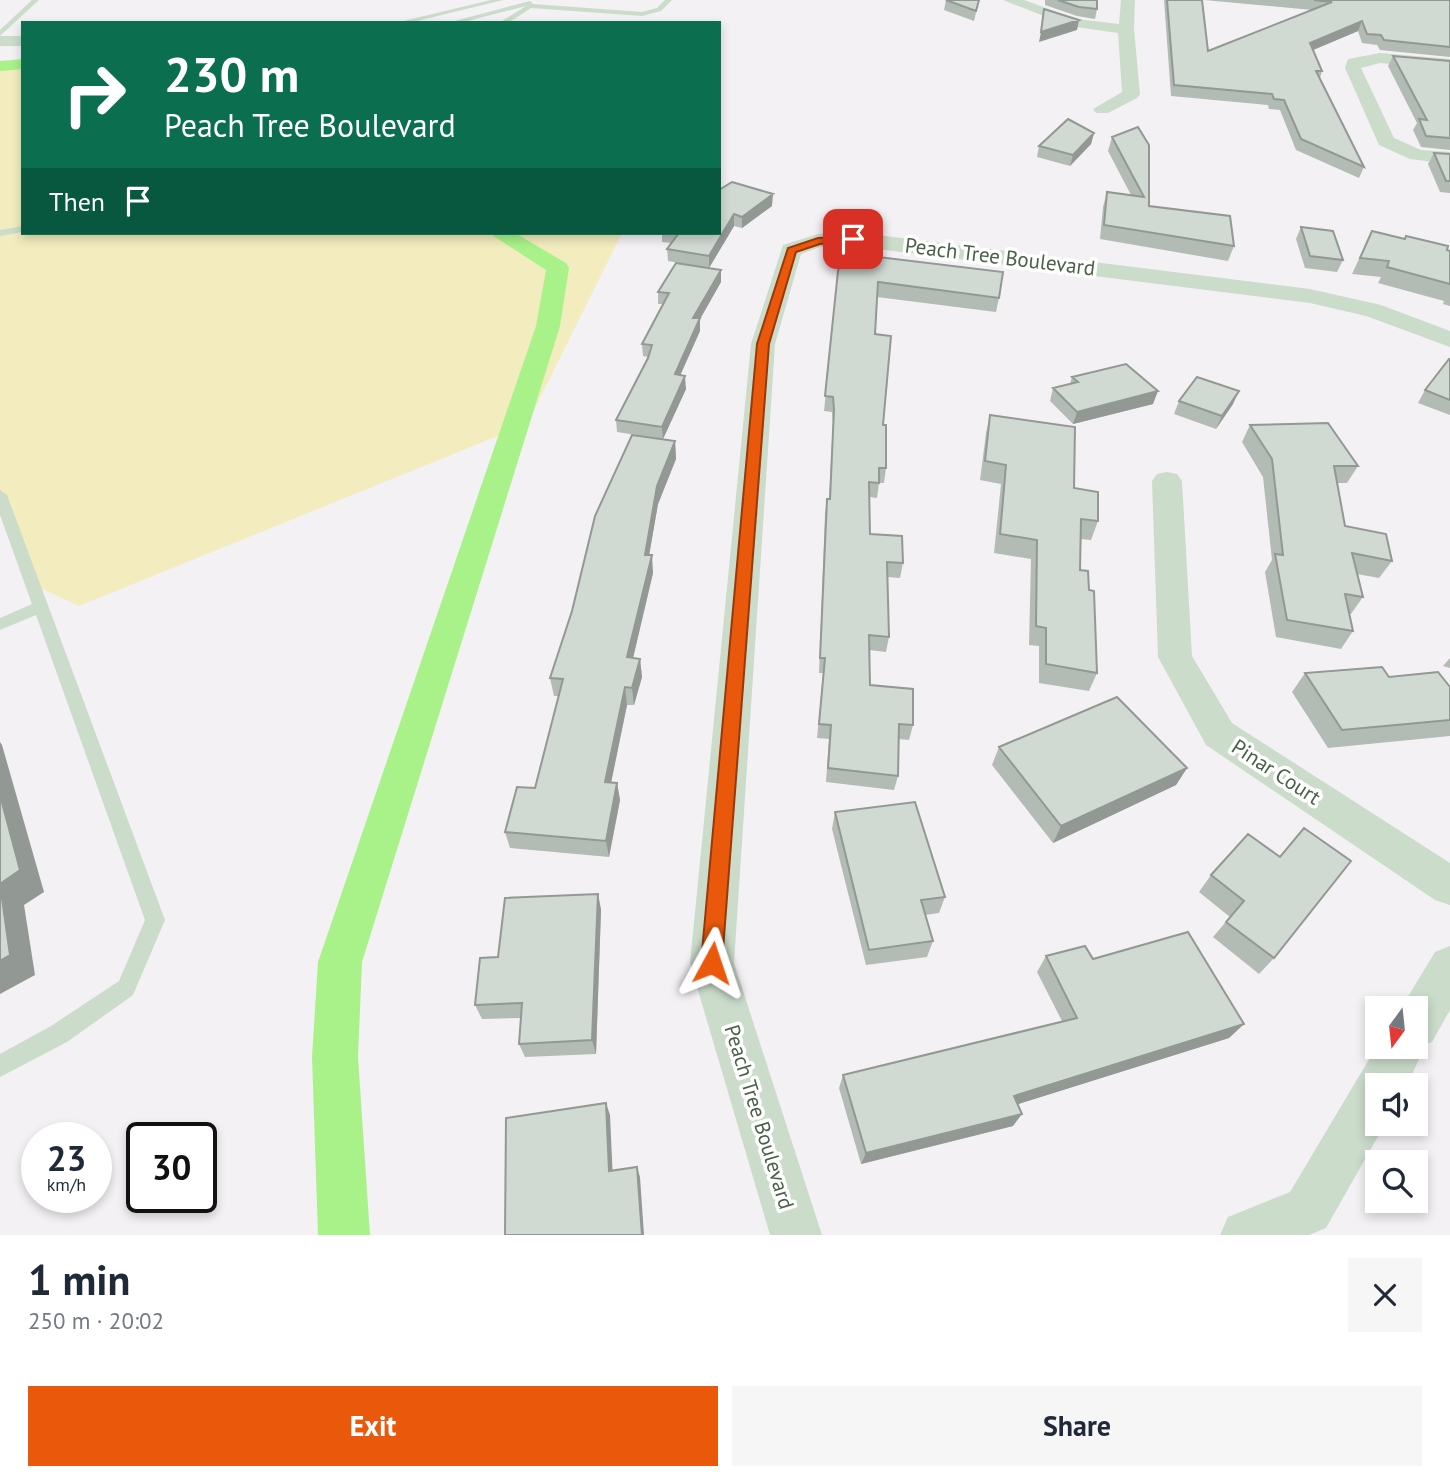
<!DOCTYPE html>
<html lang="en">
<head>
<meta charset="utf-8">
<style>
	body { margin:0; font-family:"PT Sans",sans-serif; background:#f6f6f7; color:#1f2937; height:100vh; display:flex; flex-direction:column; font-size:26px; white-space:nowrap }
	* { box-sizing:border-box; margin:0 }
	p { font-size:23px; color:#747a83 }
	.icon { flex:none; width:38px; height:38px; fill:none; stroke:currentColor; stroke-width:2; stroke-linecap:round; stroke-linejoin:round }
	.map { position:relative; height:1235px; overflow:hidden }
	.drawer { display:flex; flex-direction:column; background:#fff; flex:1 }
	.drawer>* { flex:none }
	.guide { position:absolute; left:21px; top:21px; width:700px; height:214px; border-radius:0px; box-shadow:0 4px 10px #0003; background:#0b6e4f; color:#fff; overflow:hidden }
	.needle { width:46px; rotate:195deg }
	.buttons { position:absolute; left:1365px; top:996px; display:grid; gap:14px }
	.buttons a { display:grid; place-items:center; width:63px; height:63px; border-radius:0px; background:#fff; box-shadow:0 4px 10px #0003; font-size:35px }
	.speed { position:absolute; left:21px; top:1122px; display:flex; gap:14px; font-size:35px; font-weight:700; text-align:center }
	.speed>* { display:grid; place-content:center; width:91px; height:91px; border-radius:50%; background:#fff; box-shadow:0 4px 10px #0003; line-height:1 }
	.speed small { font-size:18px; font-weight:400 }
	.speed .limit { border:4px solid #111; border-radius:10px; background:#fff; color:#111 }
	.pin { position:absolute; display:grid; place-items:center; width:60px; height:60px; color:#fff; margin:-30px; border-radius:14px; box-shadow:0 4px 10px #0006 }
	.me { position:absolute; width:77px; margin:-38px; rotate:5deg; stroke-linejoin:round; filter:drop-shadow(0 0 5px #0008) }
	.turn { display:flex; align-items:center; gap:24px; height:147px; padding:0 28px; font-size:32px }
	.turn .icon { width:91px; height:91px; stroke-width:2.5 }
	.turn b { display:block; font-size:49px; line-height:60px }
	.then { display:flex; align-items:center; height:66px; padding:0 28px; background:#0003; gap:14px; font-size:26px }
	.round { display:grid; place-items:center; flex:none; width:74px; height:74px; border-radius:0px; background:#f6f6f7 }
	.head { display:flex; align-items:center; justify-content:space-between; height:119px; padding:0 28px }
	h1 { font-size:42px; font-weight:700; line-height:52px }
	.action { display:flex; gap:14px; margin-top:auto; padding:14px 28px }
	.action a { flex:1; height:80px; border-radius:0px; background:#ea580c; color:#fff; font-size:28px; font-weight:700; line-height:80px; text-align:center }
	.action a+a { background:#f6f6f7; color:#1f2937 }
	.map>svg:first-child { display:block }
	.green { fill:#f3ecbf }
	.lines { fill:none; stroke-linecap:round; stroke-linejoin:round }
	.canal { fill:#a9f289; fill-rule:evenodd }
	.lane { fill:#cbdccb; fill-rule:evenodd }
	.street { fill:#cbdccb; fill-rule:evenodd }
	.wall { fill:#b3bbb5 }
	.shaded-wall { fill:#929893 }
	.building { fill:#d0d9d2; stroke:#929893; stroke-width:2 }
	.route { fill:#ea580c; stroke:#983908; stroke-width:2 }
	.labels { text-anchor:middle; stroke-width:7; stroke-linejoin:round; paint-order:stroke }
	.street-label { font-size:21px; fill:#496148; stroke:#fff }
</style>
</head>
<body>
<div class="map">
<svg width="1450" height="1235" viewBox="0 0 1450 1235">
	<rect width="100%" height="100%" fill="#f3f1f4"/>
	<path class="green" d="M0,68H23V233H622L527,424L79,606L40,588L0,509Z"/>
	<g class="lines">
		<path class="canal" d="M23,59V69L0,71V61Z
			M489,233H515L566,263L569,268L560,326L362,962L358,1057L370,1235H318L312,1057L318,962L536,326L546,270Z"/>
		<path class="lane" d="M32,0H39L0,36V30Z
			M491,0H503L409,23H395Z
			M665,0H672L661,11L642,16L531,8L508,23H499L526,6L460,23H447L530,1L533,4L642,12L657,8Z
			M23,226V232L0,236V230Z
			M0,490L7,495L165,920L133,995L67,1042L0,1077V1054L51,1026L119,981L145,920L36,615L0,630V618L32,604L0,515Z"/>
		<path class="street" d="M1003,0H1024L1076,19L1119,24L1121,0H1135L1134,29L1140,94L1137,98L1108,113H1096L1093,109L1122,92L1118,33L1069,26Z
			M0,36H23V46H0Z
			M1380,53L1450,59V69L1380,63L1361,68L1394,138L1421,150L1450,152V164L1410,159L1379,145L1345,68L1348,59Z
			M853,232L1310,289L1381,305L1450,331V347L1366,316L1310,303L853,246L820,247L801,254L775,344L734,963L822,1235H770L690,963L751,344L783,245L818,234Z
			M1167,472L1177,474L1182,481L1192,656L1232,723L1450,863V905L1435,900L1206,745L1158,657L1152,481L1157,474Z
			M1450,946V1010L1432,1042L1426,1044L1407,1085H1377V1124H1385L1326,1228L1309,1235H1220L1228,1217L1290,1192L1377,1046H1416V1008H1401L1435,952Z"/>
	</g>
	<path class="wall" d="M946,0H979L974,21L944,10Z
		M1045,0H1097V9L1095,19L1077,16L1045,5Z
		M1164,0H1202L1208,51L1312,10L1204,0H1450V57L1380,50L1377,45L1362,43L1358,31L1313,50L1322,71L1320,78L1364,167L1359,178L1296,150L1280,110L1269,109L1268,105L1171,96Z
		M1393,56L1450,61V150L1421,147L1413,130L1417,123L1388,66Z
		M1094,133L1091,144L1070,166L1037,157L1039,146Z
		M1112,137L1149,206L1234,246L1228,261L1100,239L1103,207L1107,192L1131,195L1108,151Z
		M1434,153L1450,154V193L1440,192L1428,164Z
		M719,190L772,206L742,228L734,226L709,268L668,261L667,249L671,243L662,242V233H719Z
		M1301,227L1343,260L1337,272L1305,268L1296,239Z
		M1372,231L1450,251V306L1443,304L1444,301L1378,283L1381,277L1352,274Z
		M838,271L999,298L996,312L877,297L875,334L886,468L884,483H879L877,498L870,497V534L903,563L900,578L887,577L889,637L886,652L869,650L870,685L913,725L909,740L898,739V776L894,790L826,782L829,739L817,738L823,673H819L825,514L827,499H829L833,424L832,412L824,411Z
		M721,282L700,319V331L680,375L686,389L663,439L617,432L616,420L648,357L643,356L642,344L663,304H658V292Z
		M1450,360V415L1418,403L1425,390Z
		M1072,377L1153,404L1073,424L1050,401L1053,388L1070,384Z
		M1179,401L1233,404L1216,429L1174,414Z
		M990,415L1074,488L1098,521L1091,540L1081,539L1080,570L1089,590L1097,673L1089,691L1039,683V646L1029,645L1031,559L994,553L1001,484L980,480L986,433Z
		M1250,425L1358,466L1347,483H1337L1345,526L1392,561L1379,578L1357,574L1363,597L1351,614H1349L1353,631L1341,649L1276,637L1265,572L1272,560L1263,477L1242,442Z
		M675,441L676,459L658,504L649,555L653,573L633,658L640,659L642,677L634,705H627L611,782L617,783L620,800L609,857L510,848L505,832L535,788L559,696H554L550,678Z
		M1450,658V668L1443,666Z
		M1305,673L1389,677L1450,687V736L1328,748L1292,692Z
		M999,747L1187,768L1176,785L1053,843L992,765Z
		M835,812L945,897L939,913L925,915L933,941L927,957L866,965L832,829Z
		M1280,857L1274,958L1259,974L1213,937L1230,917L1199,892L1211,875Z
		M598,894L601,910L596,1054L525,1057L519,1044L521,1018L482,1019L475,1005L498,957Z
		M1046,956L1093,959L1244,1024L1229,1038L1018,1104L1013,1126L861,1164L839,1088L843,1075L1062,1021L1037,972Z"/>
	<path class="shaded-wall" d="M1079,20L1077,30L1039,42L1041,32Z
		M1362,21L1358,31L1306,53L1310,43Z
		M1094,133L1091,144L1070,166L1073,155Z
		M773,194L772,206L742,228V217Z
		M734,214V226L709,268V256Z
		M721,270V282L700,319V331L675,387V374L693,318Z
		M685,376L686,389L663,439L662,427Z
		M1158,391L1153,404L1073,424L1077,412Z
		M1239,391L1233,404L1216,429L1222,416Z
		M675,441L676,459L658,504L646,573L645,555L657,486Z
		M652,555L653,573L629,675L627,657Z
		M640,659L642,677L634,705L632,688Z
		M625,687L627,705L608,798L605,782Z
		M0,742L2,745L44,892L24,905L35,975L0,994Z
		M1187,768L1176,785L1053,843L1061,826Z
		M617,783L620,800L609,857L606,841Z
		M598,894L601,910L596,1054L592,1040Z
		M1244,1024L1229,1038L1006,1108L1014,1096Z
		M606,1103L610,1115L613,1181L609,1171Z
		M1022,1114L1013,1126L861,1164L866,1153Z
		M637,1167L640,1177L644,1235H642Z"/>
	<path class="building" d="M946,0H979L976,11Z
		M1058,0H1097V9L1079,7Z
		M1167,0H1202L1208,51L1332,2L1314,0H1450V47L1384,40L1381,35L1367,34L1362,21L1310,43L1322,71H1316L1364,167L1301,139L1284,100L1274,99L1272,94L1174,85Z
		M1044,9L1079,20L1041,32Z
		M1393,56L1450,61V138L1426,136L1419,119L1427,120Z
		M1068,119L1094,133L1073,155L1039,146Z
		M1138,127L1149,145V206L1230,216L1234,246L1104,225L1107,192L1144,197L1112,137Z
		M1434,153L1450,154V181H1446Z
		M732,182L773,194L742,217L734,214L709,256L667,249L679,233H719V190Z
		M1301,227L1333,231L1343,260L1310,256Z
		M1372,231L1405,239L1406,236L1448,246L1447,250L1450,251V284L1387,267L1389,261L1360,258Z
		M845,253L1003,272L999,298L878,282L875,334L891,336L883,425H886V468H879V483L869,482L870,534L902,536L903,563L887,562L889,637L869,635L870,685L913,689V725L899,724L898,776L828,768L831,725L819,724L825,658H820L827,499H830L834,409L833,397L825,396L838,271Z
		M676,263L721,270L693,318H700L675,374L685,376L662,427L616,420L648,358L652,345L642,344L669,293L658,292Z
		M1449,359L1450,360V400L1425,390Z
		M1126,364L1158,391L1077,412L1053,388L1078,382L1072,377Z
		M1197,377L1239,391L1222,416L1179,401Z
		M990,415L1075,427L1074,488L1098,492V521L1081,519L1080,570L1088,571L1089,590L1094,591L1097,673L1046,664V628L1036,626L1037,540L1000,534L1006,465L985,461Z
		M1328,423L1358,466H1334L1345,526L1386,534L1392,561L1352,553L1363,597L1345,594L1353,631L1287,620L1275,554L1283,555L1272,459L1250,425Z
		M632,435L675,441L657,486L645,555H652L627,657L640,659L632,688L625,687L605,782L617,783L606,841L505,832L517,787L535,788L563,679L550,678L572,611L595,516Z
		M1382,667L1389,677L1438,672L1450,687V720L1342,730L1305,673Z
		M1117,697L1187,768L1061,826L999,747Z
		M0,795L20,870L0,884Z
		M915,802L945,897L921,900L933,941L869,950L835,812Z
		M1304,828L1351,861L1274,958L1226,922L1244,901L1211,875L1248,834L1280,857Z
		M0,884L10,955L0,961Z
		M598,894L592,1040L519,1044L522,1003L475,1005L480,958L498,957L505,898Z
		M1188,932L1244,1024L1014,1096L1022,1114L866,1153L843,1075L1077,1018L1046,956L1085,946L1093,959Z
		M606,1103L609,1171L637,1167L642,1235H505L506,1118Z"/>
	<path class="route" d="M853,236H856V241L820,244L796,252L769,344L722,963L719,970L712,973L704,970L701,963L757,344L788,248L818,238Z"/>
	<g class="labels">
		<g class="street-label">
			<text transform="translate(1000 257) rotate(7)" y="7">Peach Tree Boulevard</text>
			<text transform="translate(1276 772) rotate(33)" y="7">Pinar Court</text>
			<text transform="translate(759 1117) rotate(73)" y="7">Peach Tree Boulevard</text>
		</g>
	</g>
</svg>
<div class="buttons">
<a><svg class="needle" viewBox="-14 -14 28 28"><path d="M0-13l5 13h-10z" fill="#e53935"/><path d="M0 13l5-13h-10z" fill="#747a83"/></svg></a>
<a><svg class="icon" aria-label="sound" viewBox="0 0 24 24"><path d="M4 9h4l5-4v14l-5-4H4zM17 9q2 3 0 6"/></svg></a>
<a><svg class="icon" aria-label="search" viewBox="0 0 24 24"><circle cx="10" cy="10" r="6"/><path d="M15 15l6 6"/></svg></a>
</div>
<div class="speed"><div>23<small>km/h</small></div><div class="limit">30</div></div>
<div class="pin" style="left:853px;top:239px;background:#d93025"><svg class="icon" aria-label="arrive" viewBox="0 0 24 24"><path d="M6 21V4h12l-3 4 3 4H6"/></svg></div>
<svg class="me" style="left:712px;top:963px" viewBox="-20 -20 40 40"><path d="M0-17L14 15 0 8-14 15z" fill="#ea580c" stroke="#fff" stroke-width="4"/></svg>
<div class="guide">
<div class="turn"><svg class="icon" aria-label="right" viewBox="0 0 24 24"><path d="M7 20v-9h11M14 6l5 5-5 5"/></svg><div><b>230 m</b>Peach Tree Boulevard</div></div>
<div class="then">Then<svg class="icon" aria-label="arrive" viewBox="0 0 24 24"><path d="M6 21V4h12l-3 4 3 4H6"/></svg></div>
</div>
</div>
<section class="drawer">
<div class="head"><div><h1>1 min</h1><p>250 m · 20:02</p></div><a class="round"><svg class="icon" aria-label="close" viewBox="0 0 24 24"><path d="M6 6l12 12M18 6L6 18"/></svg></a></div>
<div class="action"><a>Exit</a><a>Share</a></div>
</section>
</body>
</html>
